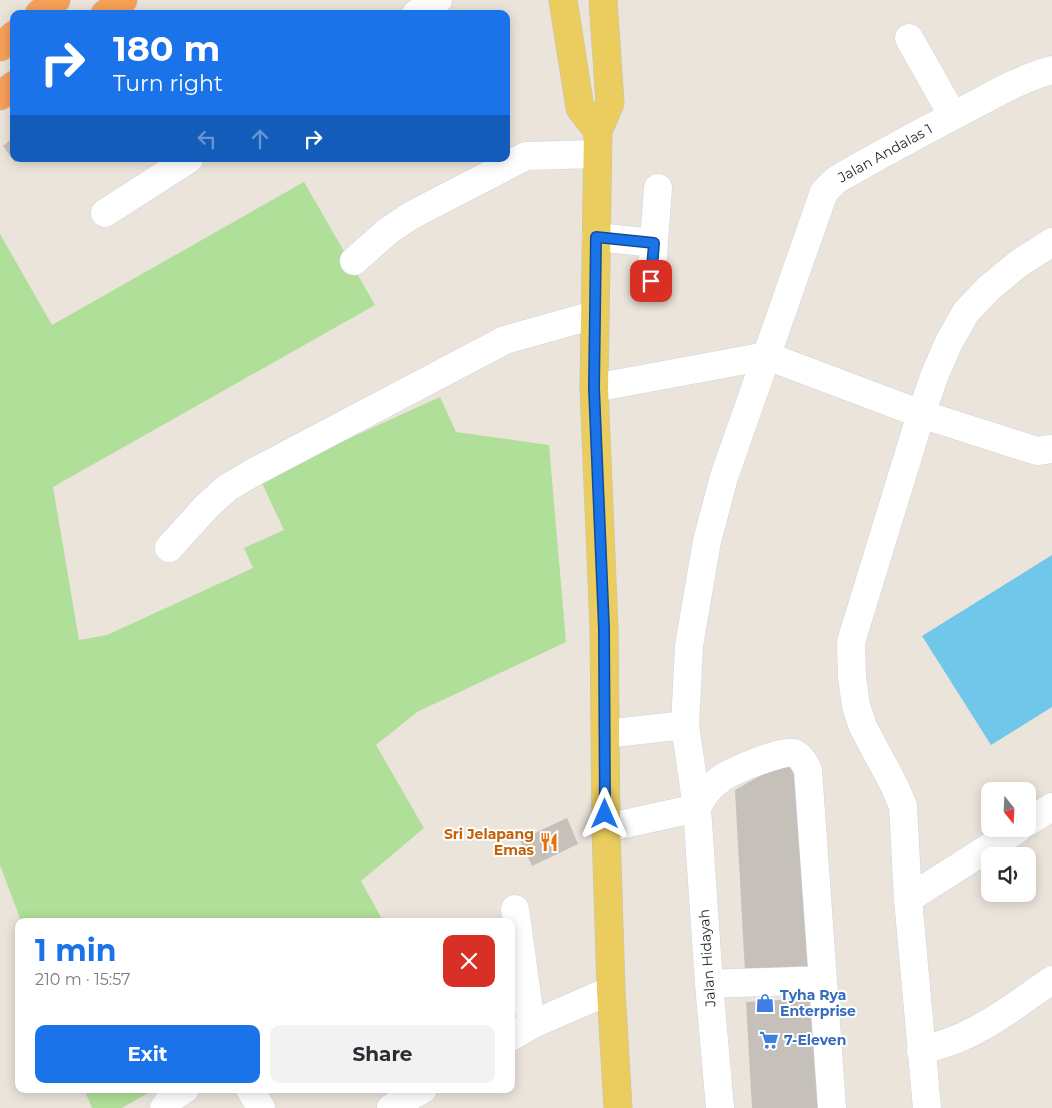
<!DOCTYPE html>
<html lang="en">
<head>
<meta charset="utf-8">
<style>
	body { margin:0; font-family:Montserrat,sans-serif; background:#f2f2f3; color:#2b2b33; height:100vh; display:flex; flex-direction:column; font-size:19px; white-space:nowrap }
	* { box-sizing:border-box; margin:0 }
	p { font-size:16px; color:#7c7c81 }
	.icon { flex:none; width:28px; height:28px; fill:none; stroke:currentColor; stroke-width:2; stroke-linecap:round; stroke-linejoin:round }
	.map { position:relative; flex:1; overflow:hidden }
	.panel { position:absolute; left:15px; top:918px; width:500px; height:175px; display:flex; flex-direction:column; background:#fff; border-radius:10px; box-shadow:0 2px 12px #0003 }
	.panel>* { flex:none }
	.banner { position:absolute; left:10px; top:10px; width:500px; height:152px; border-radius:10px; box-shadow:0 2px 12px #0003; background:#1a73e8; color:#fff; overflow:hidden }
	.needle { width:32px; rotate:162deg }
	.fabs { position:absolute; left:981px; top:782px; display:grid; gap:10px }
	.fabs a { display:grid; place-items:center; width:55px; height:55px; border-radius:10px; background:#fff; box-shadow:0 2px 12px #0003; font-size:25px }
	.pin { position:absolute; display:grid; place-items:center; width:42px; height:42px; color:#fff; margin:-21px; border-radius:10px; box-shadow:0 2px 8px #0006 }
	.me { position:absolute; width:55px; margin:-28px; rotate:0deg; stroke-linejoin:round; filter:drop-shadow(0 0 4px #0008) }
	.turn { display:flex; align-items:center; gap:18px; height:105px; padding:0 20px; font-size:22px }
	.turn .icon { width:65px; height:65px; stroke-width:2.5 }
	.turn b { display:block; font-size:35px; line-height:42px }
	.lanes { display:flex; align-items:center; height:48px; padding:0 20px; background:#0003; justify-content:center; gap:25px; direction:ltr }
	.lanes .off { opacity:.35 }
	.round { display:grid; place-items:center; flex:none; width:52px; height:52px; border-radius:10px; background:#f2f2f3 }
	.overview { display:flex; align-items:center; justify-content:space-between; height:85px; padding:0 20px }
	h1 { font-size:30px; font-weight:700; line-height:38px; color:#1a73e8 }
	.action { display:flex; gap:10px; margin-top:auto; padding:10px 20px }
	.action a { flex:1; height:58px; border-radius:10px; background:#1a73e8; color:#fff; font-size:20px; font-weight:700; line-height:58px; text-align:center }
	.action a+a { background:#f2f2f3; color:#2b2b33 }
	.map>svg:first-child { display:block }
	.green { fill:#afdf98 }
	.water { fill:#70c7e9 }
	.building { fill:#c5c0ba }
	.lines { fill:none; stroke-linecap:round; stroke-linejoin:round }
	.minor-casing { stroke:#d0d3e1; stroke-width:29 }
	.major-casing { stroke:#c3c3c3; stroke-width:29 }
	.highway-casing { stroke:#c3c3c3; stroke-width:29 }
	.minor { stroke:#fff; stroke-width:28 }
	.major { stroke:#eacc5f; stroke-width:28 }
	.highway { stroke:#f7a058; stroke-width:28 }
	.route-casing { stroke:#114b97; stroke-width:12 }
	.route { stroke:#1a73e8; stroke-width:9 }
	.labels { text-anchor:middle; stroke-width:4; stroke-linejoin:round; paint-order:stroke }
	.street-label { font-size:14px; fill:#282828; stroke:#fff }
	.food-label { font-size:14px; font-weight:bold; fill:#c56008; stroke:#fff; text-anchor:end }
	.shop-label { font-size:14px; font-weight:bold; fill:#366cbe; stroke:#fff; text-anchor:start }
</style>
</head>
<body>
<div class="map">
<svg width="1052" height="1108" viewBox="0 0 1052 1108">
	<rect width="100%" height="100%" fill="#eae4da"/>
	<path class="green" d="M304,182L375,305L53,487L79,640L107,635L253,568L244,548L284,530L260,479L440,397L456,432L549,445L566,642L417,712L376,745L424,828L361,881L383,921H21L0,865V234L52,325Z
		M84,1089H155L122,1108H92Z"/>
	<path class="water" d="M1052,555V707L991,745L922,636Z"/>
	<path class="building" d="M14,137V159H20L15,162L3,146Z
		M785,762L799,775L815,967L745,972L735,790Z
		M567,818L578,844L532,866L520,840Z
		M816,998L823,1108H752L746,1002Z"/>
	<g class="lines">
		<g class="minor-casing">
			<path id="minor" d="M416,14L438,0
				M909,38L953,116
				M105,213L189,159
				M596,237L654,243
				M354,261L388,231L410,216L526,156L597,154
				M651,281L658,188
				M594,388L767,356L921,414L1037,451L1052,449
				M169,548L206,507L227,488L254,472L505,340L594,315
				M605,734L685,725
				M697,808C702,797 708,788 718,781C728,772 781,750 794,753C801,756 805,764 808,770L832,1108
				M1028,822L1052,807
				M606,828L697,808
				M908,899L1018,829
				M515,909L531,1025
				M709,984L823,980
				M511,1037L531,1025L611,990
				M921,1051C937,1046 952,1042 966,1035C996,1021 1024,999 1052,980
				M250,1089L261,1108
				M164,1108L171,1098L185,1089
				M391,1108L423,1089
				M720,1108L709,984L697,808L685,725L689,646L707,541L724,477L824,192L836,180C879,155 924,131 968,108C995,94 1022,78 1052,70
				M927,1108L908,899L903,806L894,785L863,727L856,706L852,677L851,642L921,414L935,374L949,342L966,312L989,288L1018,264L1052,242"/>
		</g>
		<g class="major-casing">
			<path id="major" d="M563,0L580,108L598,131
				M603,0L610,103L598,131L594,388L604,628L606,828L611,990L618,1108"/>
		</g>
		<g class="highway-casing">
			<path id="highway" d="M39,14L56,0
				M105,14L123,0
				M0,47L14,35
				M0,96L14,85"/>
		</g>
		<use href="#minor" class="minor"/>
		<use href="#major" class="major"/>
		<use href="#highway" class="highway"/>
	</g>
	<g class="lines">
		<g class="route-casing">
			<path id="route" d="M605,814L604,628L594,388L596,237L654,243L651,281"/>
		</g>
		<use href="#route" class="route"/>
	</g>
	<defs>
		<g id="restaurant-bare" transform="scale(1.5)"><path d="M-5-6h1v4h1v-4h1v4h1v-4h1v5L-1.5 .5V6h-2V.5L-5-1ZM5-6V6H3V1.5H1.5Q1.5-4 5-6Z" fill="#e8710a" stroke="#fff" stroke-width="2.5" paint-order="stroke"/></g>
		<g id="shop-bare" transform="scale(1.5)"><path d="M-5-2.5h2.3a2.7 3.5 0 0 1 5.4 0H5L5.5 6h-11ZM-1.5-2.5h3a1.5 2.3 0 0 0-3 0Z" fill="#3f7fe0" stroke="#fff" stroke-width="2.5" paint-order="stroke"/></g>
		<g id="supermarket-bare" transform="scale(1.5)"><path d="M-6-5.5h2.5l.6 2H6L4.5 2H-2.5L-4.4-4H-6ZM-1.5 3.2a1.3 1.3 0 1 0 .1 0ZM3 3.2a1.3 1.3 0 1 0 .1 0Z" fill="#3f7fe0" stroke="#fff" stroke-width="2.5" paint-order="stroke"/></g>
	</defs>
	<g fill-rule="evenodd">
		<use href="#restaurant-bare" x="549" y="842"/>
		<use href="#shop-bare" x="765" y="1003"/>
		<use href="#supermarket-bare" x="769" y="1040"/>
	</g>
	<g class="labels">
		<g class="street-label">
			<text transform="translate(885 153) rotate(-29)" y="5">Jalan Andalas 1</text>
			<text transform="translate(707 958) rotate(-94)" y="5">Jalan Hidayah</text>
		</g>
		<g class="food-label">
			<text x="534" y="839">Sri Jelapang<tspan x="534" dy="16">Emas</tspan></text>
		</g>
		<g class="shop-label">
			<text x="780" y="1000">Tyha Rya<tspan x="780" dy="16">Enterprise</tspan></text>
			<text x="784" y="1045">7-Eleven</text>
		</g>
	</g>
</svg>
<div class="fabs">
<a><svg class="needle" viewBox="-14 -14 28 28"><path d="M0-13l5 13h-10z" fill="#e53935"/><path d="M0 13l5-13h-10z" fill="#7c7c81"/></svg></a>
<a><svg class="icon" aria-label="sound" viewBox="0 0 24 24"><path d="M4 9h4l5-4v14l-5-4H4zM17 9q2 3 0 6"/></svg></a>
</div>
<div class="pin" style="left:651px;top:281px;background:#d93025"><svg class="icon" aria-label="arrive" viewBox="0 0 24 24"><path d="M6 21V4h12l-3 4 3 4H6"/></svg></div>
<svg class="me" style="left:605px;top:814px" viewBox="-20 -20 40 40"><path d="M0-17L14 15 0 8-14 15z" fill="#1a73e8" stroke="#fff" stroke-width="4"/></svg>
<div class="banner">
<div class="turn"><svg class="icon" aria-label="right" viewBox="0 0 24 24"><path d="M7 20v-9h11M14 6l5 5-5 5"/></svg><div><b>180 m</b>Turn right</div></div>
<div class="lanes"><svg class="icon off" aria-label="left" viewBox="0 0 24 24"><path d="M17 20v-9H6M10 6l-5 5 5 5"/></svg><svg class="icon off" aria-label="ahead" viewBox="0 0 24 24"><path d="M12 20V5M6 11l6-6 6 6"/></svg><svg class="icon" aria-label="right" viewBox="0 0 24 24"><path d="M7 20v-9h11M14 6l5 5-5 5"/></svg></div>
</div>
<section class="panel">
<div class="overview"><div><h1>1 min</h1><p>210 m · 15:57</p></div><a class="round" style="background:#d93025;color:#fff"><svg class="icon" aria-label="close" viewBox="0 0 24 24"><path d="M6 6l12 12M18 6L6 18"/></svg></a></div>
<div class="action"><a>Exit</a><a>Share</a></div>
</section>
</div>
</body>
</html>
